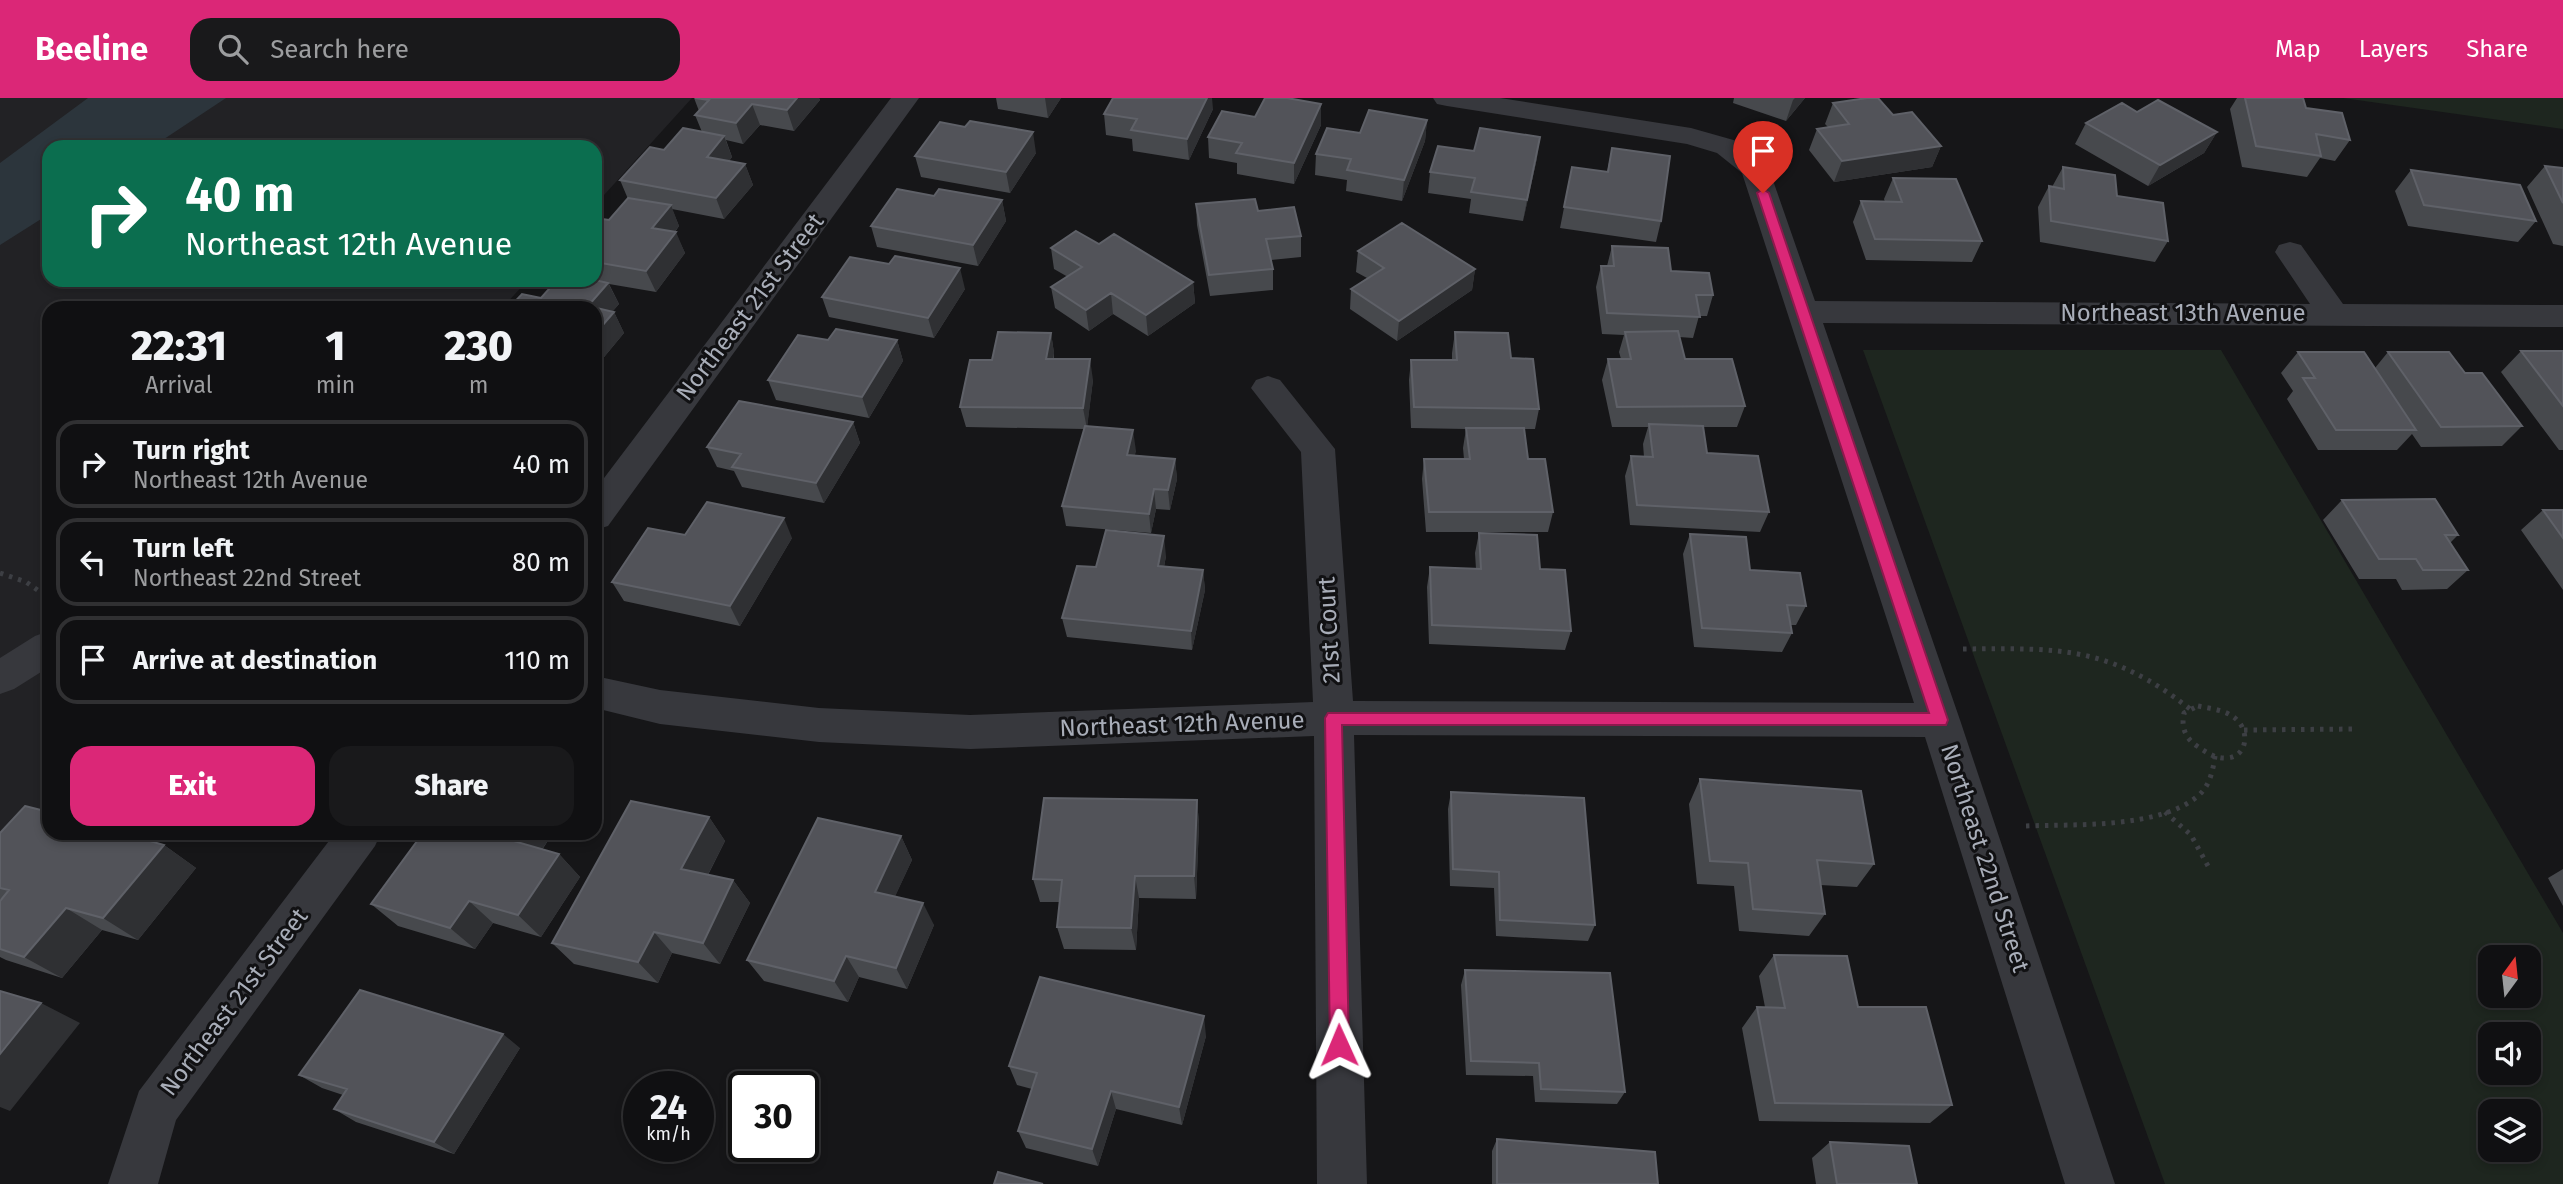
<!DOCTYPE html>
<html lang="en">
<head>
<meta charset="utf-8">
<style>
	body { margin:0; font-family:"Fira Sans",sans-serif; background:#19191b; color:#f1f3f6; height:100vh; display:flex; flex-direction:column; font-size:26px; white-space:nowrap }
	* { box-sizing:border-box; margin:0 }
	p { font-size:23px; color:#9c9d9f }
	.icon { flex:none; width:38px; height:38px; fill:none; stroke:currentColor; stroke-width:2; stroke-linecap:round; stroke-linejoin:round }
	.map { position:relative; flex:1; overflow:hidden }
	.drawer { position:absolute; left:42px; top:203px; width:560px; height:539px; display:flex; flex-direction:column; background:#101012; border-radius:21px; box-shadow:0 4px 10px #0003,0 0 0 2px #303032 }
	.drawer>* { flex:none }
	.hud { position:absolute; left:42px; top:42px; width:560px; height:147px; border-radius:21px; box-shadow:0 4px 10px #0003,0 0 0 2px #303032; background:#0b6e4f; color:#fff; overflow:hidden }
	.needle { width:46px; rotate:15deg }
	.tools { position:absolute; left:2478px; top:847px; display:grid; gap:14px }
	.tools a { display:grid; place-items:center; width:63px; height:63px; border-radius:14px; background:#101012; box-shadow:0 4px 10px #0003,0 0 0 2px #303032; font-size:35px }
	.speed { position:absolute; left:623px; top:973px; display:flex; gap:14px; font-size:35px; font-weight:700; text-align:center }
	.speed>* { display:grid; place-content:center; width:91px; height:91px; border-radius:50%; background:#101012; box-shadow:0 4px 10px #0003,0 0 0 2px #303032; line-height:1 }
	.speed small { font-size:18px; font-weight:400 }
	.speed .limit { border:4px solid #111; border-radius:10px; background:#fff; color:#111 }
	.pin { position:absolute; display:grid; place-items:center; width:60px; height:60px; color:#fff; margin:-72px -30px; border-radius:50% 50% 50% 0; rotate:-45deg; box-shadow:0 0 7px #0007 }
	.pin .icon { rotate:45deg }
	.me { position:absolute; width:77px; margin:-38px; rotate:359deg; stroke-linejoin:round; filter:drop-shadow(0 0 5px #0008) }
	.turn { display:flex; align-items:center; gap:24px; height:147px; padding:0 28px; font-size:32px }
	.turn .icon { width:91px; height:91px; stroke-width:2.5 }
	.turn b { display:block; font-size:49px; line-height:60px }
	.eta { display:flex; justify-content:space-evenly; align-items:center; height:119px; text-align:center }
	.eta b { font-size:42px; font-weight:800; line-height:49px }
	.button { display:flex; gap:14px; margin-top:auto; padding:14px 28px }
	.button a { flex:1; height:80px; border-radius:21px; background:#db2777; color:#fff; font-size:28px; font-weight:800; line-height:80px; text-align:center }
	.button a+a { background:#19191b; color:#f1f3f6 }
	ul { padding:0; list-style:none }
	li { display:flex; align-items:center; gap:21px; height:88px; margin:0 14px 10px; padding:0 14px; border:4px solid #303032; border-radius:21px }
	li div { flex:1 }
	li b { display:block; font-size:26px }
	li em { font-style:normal }
	header { display:flex; align-items:center; gap:42px; box-sizing:border-box; height:98px; padding:0 35px; background:#db2777; color:#fff }
	header strong { font-size:33px }
	nav { display:flex; gap:38px; margin-inline-start:auto; font-size:24px }
	.search { width:490px; height:63px; background:#19191b; display:flex; align-items:center; gap:18px; box-sizing:border-box; padding:0 24px; border-radius:21px; color:#9c9d9f; font-size:26px }
	.map>svg:first-child { display:block }
	.built { fill:#222225 }
	.green { fill:#1e261f; fill-rule:evenodd }
	.water { fill:#2c353c }
	.lines { fill:none; stroke-linecap:round; stroke-linejoin:round }
	.path { stroke:#3d3f44; stroke-width:5; stroke-dasharray:3.5 6; stroke-linecap:butt }
	.street { fill:#37383d; fill-rule:evenodd }
	.wall { fill:#47494d }
	.shaded-wall { fill:#2f3033 }
	.building { fill:#525359; stroke:#5f6168; stroke-width:2 }
	.route { fill:#db2777; stroke:#8e194d; stroke-width:2 }
	.labels { text-anchor:middle; stroke-width:6; stroke-linejoin:round; paint-order:stroke }
	.street-label { font-size:24px; fill:#a8adb8; stroke:#111113 }
</style>
</head>
<body>
<header>
<strong>Beeline</strong>
<div class="search"><svg class="icon" aria-label="search" viewBox="0 0 24 24"><circle cx="10" cy="10" r="6"/><path d="M15 15l6 6"/></svg>Search here</div>
<nav><a>Map</a><a>Layers</a><a>Share</a></nav>
</header>
<div class="map">
<svg width="2563" height="1086" viewBox="0 0 2563 1086">
	<rect width="100%" height="100%" fill="#161618"/>
	<path class="built" d="M0,0H692L595,107V49H49V182H528L502,210H49V711L0,765Z"/>
	<path class="green" d="M2343,0H2563V31Z
		M1863,252H2221L2563,835V1086H2165ZM2490,859H2529V898H2490ZM2490,936H2529V975H2490ZM2490,1013H2529V1052H2490Z"/>
	<path class="water" d="M88,0H226L152,49H49V116L0,147V65Z"/>
	<g class="lines">
		<path class="path" d="M0,475L26,484L49,500
			M1963,551C2060,550 2110,548 2190,611
			M2198,608C2212,611 2228,612 2238,623C2250,636 2246,659 2227,660C2215,661 2206,654 2197,648C2185,640 2181,629 2184,615Z
			M2244,632L2353,631
			M2165,714L2191,737L2208,768
			M2026,728C2074,726 2161,731 2199,697C2210,687 2213,672 2215,658"/>
		<path class="street" d="M891,0H919L608,428L595,432V392Z
			M1433,0H1500L1691,30L1737,43L1769,71L1815,203L2310,206L2275,154L2279,147L2290,144L2301,147L2343,206L2563,207V229L1823,225L1960,622L2115,1086H2065L1925,639L1354,637L1367,1086H1317L1314,638L970,651L819,644L660,626L595,610V578L660,592L819,610L970,617L1313,604L1301,354L1251,290L1256,282L1268,278L1280,282L1335,351L1353,603L1914,605L1742,75L1717,55L1687,46L1447,8L1437,6Z
			M49,533V569L14,591L0,596V560L35,538Z
			M335,735H381L375,748L176,1022L158,1086H108L139,993Z"/>
	</g>
	<path class="wall" d="M694,0H819L820,2L794,33L760,27L743,46L726,42L732,59L729,63L745,66L753,87L724,121L672,111L679,128L675,134L685,155L656,194L609,186L619,206L612,214H614L624,235L595,270V210L541,200L595,182V120L609,122L628,101L620,82L664,52L702,34L695,17L699,13Z
		M994,0H1061L1048,20L998,11L996,0Z
		M1734,0H1805L1786,23L1733,5Z
		M2237,0H2303L2306,10L2350,42L2335,63L2320,60L2307,79L2242,69L2230,11Z
		M1833,5L1893,17L1941,48L1932,69L1834,84L1809,52L1817,31L1828,29L1825,26Z
		M1213,11L1189,62L1133,53L1132,41L1106,37L1104,16Z
		M2137,14L2217,34L2204,55L2148,88L2075,46L2086,25Z
		M1255,19L1321,27L1294,86L1237,76V65L1209,60L1208,39Z
		M1427,22L1425,43L1402,103L1346,93L1347,82L1315,77L1316,56L1360,35Z
		M1612,50L1661,123L1656,144L1560,130L1572,69L1607,74Z
		M1474,53L1537,60L1523,123L1469,115L1471,101L1428,95L1430,74Z
		M1036,55L1010,95L921,79L915,58Z
		M2545,68L2563,70V148L2553,146L2527,89Z
		M2063,69L2117,98L2168,143L2155,164L2040,144L2038,109L2049,88L2052,89Z
		M2411,72L2536,123L2518,144L2408,128L2395,93Z
		M1893,80L1982,143L1972,164L1866,162L1853,124L1861,103L1885,104L1884,101Z
		M934,98L1002,102L1006,123L978,168L877,149L871,128Z
		M1196,106L1258,113L1301,138V159L1271,162L1273,171V192L1210,198L1197,127Z
		M1099,146L1193,184L1195,205L1148,238L1113,216L1089,233L1055,210L1051,189L1068,179L1054,171L1051,150Z
		M1612,148L1671,173L1713,197L1707,218H1699L1693,240L1679,239L1685,261L1745,308L1737,329H1703L1707,355L1769,414L1760,434L1630,427L1625,378L1631,358L1644,359L1643,346L1648,329H1612L1602,282L1608,261H1621L1619,254L1624,237L1602,236L1596,189L1601,168H1607Z
		M1358,153L1475,171L1472,192L1397,243L1350,211L1351,191L1367,180L1356,174Z
		M889,166L965,191L934,240L829,219L822,199Z
		M1455,234L1511,260L1539,311L1535,331H1524L1528,361L1553,414L1548,434H1426L1422,381L1424,361H1464L1463,350L1466,331L1411,330L1409,282L1411,262H1452V255Z
		M1051,235L1054,255V261L1093,282L1087,328L1136,353L1134,357L1175,361L1177,381L1170,412L1156,411L1151,435L1066,428L1062,408L1084,331L966,329L960,309L992,262Z
		M828,242H897L903,263L869,320L776,302L768,282Z
		M2521,253H2563V352H2559L2501,274Z
		M2298,254L2375,270L2388,254L2465,275L2522,328L2502,348L2421,349L2412,336L2397,352H2318L2287,301L2293,293L2281,275Z
		M853,324L860,345L824,405L742,389L734,373L717,369L707,349Z
		M2342,402L2458,437L2450,445L2468,472L2447,491L2402,492L2396,481H2359L2323,422Z
		M2543,412H2563V492L2521,432Z
		M1479,435L1540,471L1571,533L1565,552L1429,546L1427,489L1430,469L1476,471L1475,455Z
		M1690,436L1806,508L1796,527H1790L1792,535L1782,554L1694,549L1683,456Z
		M685,437L792,440L740,528L624,503L612,484Z
		M1166,458L1164,469L1203,472L1205,492L1192,552L1067,539L1062,520L1096,469Z
		M1700,681L1874,766L1857,789L1820,787L1825,816L1809,838L1739,833L1734,788L1697,786L1689,706Z
		M1451,694L1595,827L1588,843L1496,838L1494,790L1450,788L1448,711Z
		M1197,702L1199,726L1196,801L1139,800L1136,852L1064,851L1057,829L1060,804H1040L1033,781Z
		M709,719L725,743L708,777L733,782L750,805L720,866L672,855L658,885L574,866L552,845Z
		M0,735L164,747L196,770L138,842L102,832L62,880L6,862L0,859V803L1,801H0Z
		M423,735H553L542,752L559,756L580,779L541,839L493,825L475,851L398,828L371,806Z
		M901,738L912,762L895,798L934,827L907,891L859,879L848,904L764,883L747,862Z
		M2563,771V808L2548,780Z
		M1774,857L1858,909L1952,1007L1930,1025L1759,1023L1742,930L1757,909H1765L1759,878Z
		M1465,872L1625,994L1617,1006L1535,1004L1533,978L1466,977L1461,887Z
		M1206,938L1182,1027L1116,1011L1098,1068L1026,1050L1018,1033L1032,991L1017,987L1009,968Z
		M520,950L454,1056L356,1024L334,1011L343,997L322,990L299,977Z
		M1497,1041L1658,1086H1492V1053Z
		M1830,1044L1917,1086H1816L1812,1060Z"/>
	<path class="shaded-wall" d="M797,0H819L820,2L794,33L787,12Z
		M1045,0H1061L1048,20Z
		M1207,0H1212L1213,11L1189,62L1187,41Z
		M1795,0H1805L1786,23L1793,2Z
		M752,6L760,27L743,46L736,25Z
		M1321,6V27L1294,86V65Z
		M1427,22L1425,43L1402,103L1404,82Z
		M1033,34L1036,55L1010,95L1006,74Z
		M2217,34L2204,55L2148,88L2160,67Z
		M724,38L732,59L715,80L707,59Z
		M1540,39L1537,60L1523,123L1527,102Z
		M1941,48L1932,69L1834,84L1842,63Z
		M745,66L753,87L724,121L716,100Z
		M1002,102L1006,123L978,168L973,147Z
		M671,107L679,128L661,152L652,130Z
		M676,134L685,155L656,194L646,173Z
		M960,170L965,191L934,240L928,220Z
		M1475,171L1472,192L1397,243L1399,223Z
		M1193,184L1195,205L1148,238L1146,217Z
		M608,185L619,206L599,229L588,208Z
		M1111,195L1113,216L1089,233L1086,212Z
		M614,214L624,235L595,270V236Z
		M1051,235L1054,255L1050,281L1046,261Z
		M897,242L903,263L869,320L862,299Z
		M1090,261L1093,282L1087,331L1083,310Z
		M853,324L860,345L824,405L816,385Z
		M1133,332L1136,353L1130,377L1127,357Z
		M1175,361L1177,381L1170,412L1168,392Z
		M1154,391L1156,411L1151,435L1149,416Z
		M784,420L792,440L740,528L730,508Z
		M1164,438L1166,458L1160,488L1158,468Z
		M1203,472L1205,492L1192,552L1191,533Z
		M1197,702L1199,726L1196,801L1194,778Z
		M709,719L725,743L699,794L681,771Z
		M515,735H553L532,766L510,742Z
		M901,738L912,762L887,816L875,794Z
		M164,747L196,770L138,842L103,820Z
		M559,756L580,779L541,839L518,817Z
		M1135,778L1139,800L1136,852L1131,830Z
		M733,782L750,805L720,866L703,845Z
		M469,803L493,825L475,851L450,830Z
		M923,805L934,827L907,891L896,870Z
		M66,810L102,832L62,880L24,859Z
		M654,834L672,855L658,885L638,864Z
		M846,858L859,879L848,904L834,883Z
		M41,905L80,925L10,1013L0,1009V956Z
		M1204,918L1206,938L1182,1027L1179,1009Z
		M503,936L520,950L454,1056L434,1044Z
		M1111,993L1116,1011L1098,1068L1092,1051Z"/>
	<path class="building" d="M695,0H797L787,12L752,6L736,25L695,17L709,2Z
		M1113,0H1207L1187,41L1131,32L1137,21L1104,16Z
		M1265,0H1287L1321,6L1294,65L1236,55L1242,45L1208,39L1222,13L1255,19Z
		M1867,0H1878L1893,17L1912,14L1941,48L1842,63L1817,31L1849,26L1833,5Z
		M2245,0H2303L2306,10L2342,15L2350,42L2316,36L2321,58L2256,48Z
		M2158,2L2217,34L2160,67L2086,25L2122,5L2137,14Z
		M1369,12L1427,22L1404,82L1347,72L1351,61L1316,56L1327,30L1360,35Z
		M970,23L1033,34L1006,74L915,58L940,24L965,29Z
		M683,30L724,38L707,59L745,66L716,100L620,82L650,49L664,52Z
		M1480,30L1540,39L1527,102L1471,94L1475,80L1430,74L1438,48L1474,53Z
		M1612,50L1670,58L1661,123L1564,109L1572,69L1608,74Z
		M2545,68L2563,70V105Z
		M2063,69L2115,77L2117,98L2163,105L2168,143L2051,123L2049,88L2064,91Z
		M2411,72L2520,87L2536,123L2424,107Z
		M1893,80L1956,81L1982,143L1875,141L1861,103L1902,104Z
		M897,91L934,98L939,91L1002,102L973,147L871,128Z
		M628,100L671,107L652,130L676,134L646,173L595,164V120L609,122Z
		M1255,101L1258,113L1294,109L1301,138L1266,141L1273,171L1209,177L1196,106Z
		M1402,125L1475,171L1399,223L1351,191L1384,170L1358,153Z
		M1076,133L1099,146L1114,136L1193,184L1146,217L1111,195L1086,212L1051,189L1082,169L1051,150Z
		M1612,148L1668,150L1671,173L1709,175L1713,197H1696L1700,219L1607,215L1601,168H1614Z
		M895,158L960,170L928,220L822,199L850,159L889,166Z
		M557,182H595L608,185L588,208L614,214L595,236V210H509L522,196L541,200Z
		M836,231L897,242L862,299L768,282L798,237L828,242Z
		M1678,233L1685,261H1732L1745,308L1617,309L1608,261H1631L1625,234Z
		M998,234L1051,235L1046,261H1090L1083,310L960,309L970,262H992Z
		M1455,234L1508,235L1511,260L1533,261L1539,311L1414,309L1411,262H1457Z
		M2521,253H2563V308Z
		M2298,254H2364L2416,332H2336L2303,280H2315Z
		M2388,254H2449L2465,275H2482L2522,328L2441,329Z
		M739,303L853,324L816,385L732,369L741,356L707,349Z
		M1649,326L1703,328L1707,355L1758,358L1769,414L1637,407L1631,358L1653,359Z
		M1085,328L1133,332L1127,357L1175,361L1168,392L1154,391L1149,416L1062,408Z
		M1466,330H1524L1528,361H1545L1553,414H1429L1424,361H1470Z
		M2435,401L2458,437H2445L2468,472H2423L2416,461H2379L2342,402Z
		M707,404L784,420L730,508L612,484L648,430L685,437Z
		M2543,412H2563V440Z
		M1106,432L1164,438L1158,468L1203,472L1191,533L1062,520L1077,468L1096,469Z
		M1479,435L1537,437L1540,471L1565,472L1571,533L1432,527L1430,469L1481,471Z
		M1690,436L1746,439L1750,472L1800,475L1806,508L1787,507L1792,535L1702,530Z
		M1700,681L1861,693L1874,766L1817,762L1825,816L1753,811L1748,765L1710,763Z
		M1451,694L1584,700L1595,827L1500,822L1499,774L1453,771Z
		M1044,700L1197,702L1194,778H1135L1131,830L1057,829L1062,782L1033,781Z
		M631,703L709,719L681,771L733,782L703,845L654,834L638,864L552,845Z
		M25,708L49,714V735H122L164,747L103,820L66,810L24,859L0,851V803L9,792L0,790V735Z
		M818,720L901,738L875,794L923,805L896,870L846,858L834,883L747,862Z
		M423,735H515L510,742L559,756L518,817L469,803L450,830L371,806Z
		M1774,857L1847,858L1858,909H1926L1952,1007L1775,1005L1757,909L1785,910Z
		M1465,872L1610,875L1625,994L1541,991L1539,965L1471,963Z
		M1040,879L1204,918L1179,1009L1111,993L1092,1051L1018,1033L1037,975L1009,968Z
		M360,892L503,936L434,1044L334,1011L347,991L299,977Z
		M0,893L41,905L0,956Z
		M1497,1041L1655,1054L1658,1086H1497Z
		M1830,1044L1909,1048L1917,1086H1837Z
		M998,1074L1043,1086H994Z"/>
	<path class="route" d="M1763,91L1769,95L1948,622L1946,627H1342L1349,947L1346,954L1339,956L1333,954L1330,947L1325,620L1328,615H1929L1757,95Z"/>
	<g class="labels">
		<g class="street-label">
			<text transform="translate(750 209) rotate(-53)" y="8">Northeast 21st Street</text>
			<text x="2183" y="223">Northeast 13th Avenue</text>
			<text transform="translate(1329 532) rotate(-93)" y="8">21st Court</text>
			<text transform="translate(1182 626) rotate(-2)" y="8">Northeast 12th Avenue</text>
			<text transform="translate(1985 760) rotate(72)" y="8">Northeast 22nd Street</text>
			<text transform="translate(234 904) rotate(-53)" y="8">Northeast 21st Street</text>
		</g>
	</g>
</svg>
<div class="tools">
<a><svg class="needle" viewBox="-14 -14 28 28"><path d="M0-13l5 13h-10z" fill="#e53935"/><path d="M0 13l5-13h-10z" fill="#9c9d9f"/></svg></a>
<a><svg class="icon" aria-label="sound" viewBox="0 0 24 24"><path d="M4 9h4l5-4v14l-5-4H4zM17 9q2 3 0 6"/></svg></a>
<a><svg class="icon" aria-label="layers" viewBox="0 0 24 24"><path d="M12 4l9 5-9 5-9-5zM3 14l9 5 9-5"/></svg></a>
</div>
<div class="speed"><div>24<small>km/h</small></div><div class="limit">30</div></div>
<div class="pin" style="left:1763px;top:95px;background:#d93025"><svg class="icon" aria-label="arrive" viewBox="0 0 24 24"><path d="M6 21V4h12l-3 4 3 4H6"/></svg></div>
<svg class="me" style="left:1339px;top:947px" viewBox="-20 -20 40 40"><path d="M0-17L14 15 0 8-14 15z" fill="#db2777" stroke="#fff" stroke-width="4"/></svg>
<div class="hud">
<div class="turn"><svg class="icon" aria-label="right" viewBox="0 0 24 24"><path d="M7 20v-9h11M14 6l5 5-5 5"/></svg><div><b>40 m</b>Northeast 12th Avenue</div></div>
</div>
<section class="drawer">
<div class="eta">
<div><b>22:31</b><p>Arrival</p></div>
<div><b>1</b><p>min</p></div>
<div><b>230</b><p>m</p></div>
</div>
<ul>
<li><svg class="icon" aria-label="right" viewBox="0 0 24 24"><path d="M7 20v-9h11M14 6l5 5-5 5"/></svg><div><b>Turn right</b><p>Northeast 12th Avenue</p></div><em>40 m</em></li>
<li><svg class="icon" aria-label="left" viewBox="0 0 24 24"><path d="M17 20v-9H6M10 6l-5 5 5 5"/></svg><div><b>Turn left</b><p>Northeast 22nd Street</p></div><em>80 m</em></li>
<li><svg class="icon" aria-label="arrive" viewBox="0 0 24 24"><path d="M6 21V4h12l-3 4 3 4H6"/></svg><div><b>Arrive at destination</b></div><em>110 m</em></li>
</ul>
<div class="button"><a>Exit</a><a>Share</a></div>
</section>
</div>
</body>
</html>
